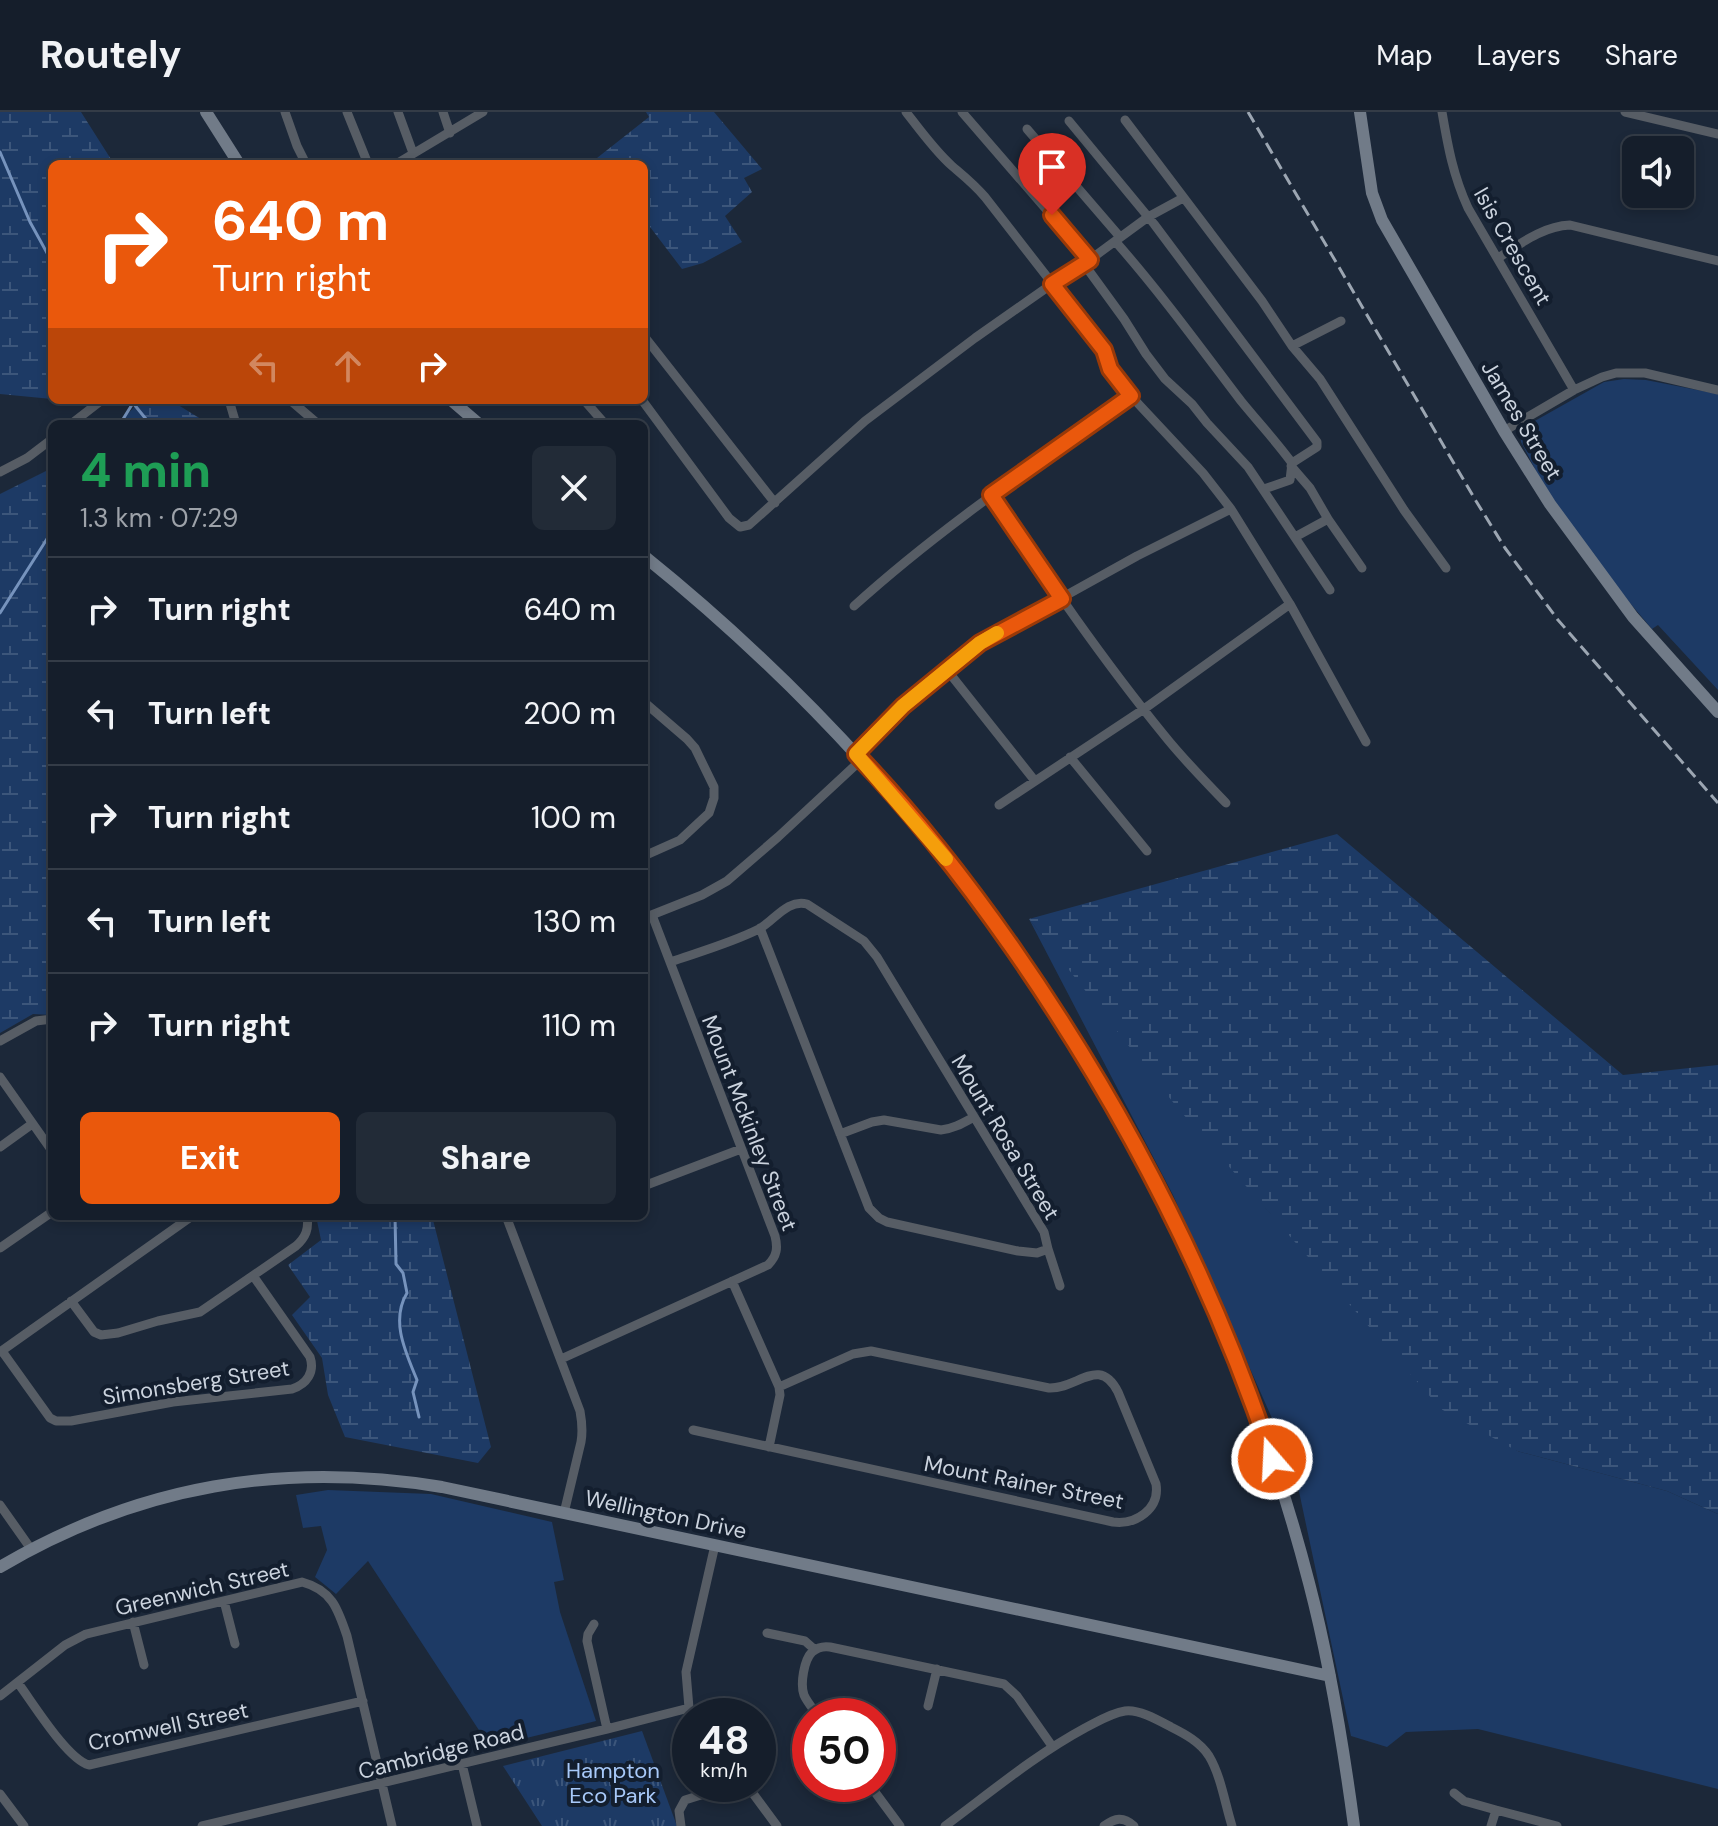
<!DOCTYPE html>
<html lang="en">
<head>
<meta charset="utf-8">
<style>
	body { margin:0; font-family:"DM Sans",sans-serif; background:#222b37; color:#f1f3f6; height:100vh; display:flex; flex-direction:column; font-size:30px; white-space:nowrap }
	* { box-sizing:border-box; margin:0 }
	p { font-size:26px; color:#9da2a9 }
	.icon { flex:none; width:44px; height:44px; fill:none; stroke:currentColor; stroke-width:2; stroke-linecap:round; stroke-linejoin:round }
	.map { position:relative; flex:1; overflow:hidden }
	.side { position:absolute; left:48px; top:308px; width:600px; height:800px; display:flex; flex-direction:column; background:#151e2b; border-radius:12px; box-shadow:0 4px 12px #0003,0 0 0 2px #343c47 }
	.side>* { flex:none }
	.top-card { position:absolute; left:48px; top:48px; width:600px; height:244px; border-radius:12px; box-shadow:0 4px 12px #0003,0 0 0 2px #343c47; background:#ea580c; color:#fff; overflow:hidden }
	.buttons { position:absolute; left:1622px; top:24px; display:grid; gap:16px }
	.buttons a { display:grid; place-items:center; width:72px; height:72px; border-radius:12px; background:#151e2b; box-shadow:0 4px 12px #0003,0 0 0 2px #343c47; font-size:40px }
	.speed { position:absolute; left:672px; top:1586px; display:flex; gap:16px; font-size:40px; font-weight:700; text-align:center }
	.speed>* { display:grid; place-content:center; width:104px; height:104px; border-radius:50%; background:#151e2b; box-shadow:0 4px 12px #0003,0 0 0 2px #343c47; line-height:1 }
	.speed small { font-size:20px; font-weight:400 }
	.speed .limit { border:12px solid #d22; background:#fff; color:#111 }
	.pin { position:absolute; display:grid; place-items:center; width:68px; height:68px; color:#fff; margin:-82px -34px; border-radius:50% 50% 50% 0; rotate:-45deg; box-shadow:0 0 8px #0007 }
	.pin .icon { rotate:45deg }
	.me { position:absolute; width:88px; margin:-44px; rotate:341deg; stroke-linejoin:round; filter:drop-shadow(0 0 6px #0008) }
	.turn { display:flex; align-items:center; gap:28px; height:168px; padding:0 32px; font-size:36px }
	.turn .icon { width:104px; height:104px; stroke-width:2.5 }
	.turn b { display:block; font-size:56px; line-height:68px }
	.lanes { display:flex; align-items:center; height:76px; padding:0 32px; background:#0003; justify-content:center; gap:40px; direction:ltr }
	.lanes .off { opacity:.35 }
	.round { display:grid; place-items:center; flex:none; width:84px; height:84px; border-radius:12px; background:#222b37 }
	.headline { display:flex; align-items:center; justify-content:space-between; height:136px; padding:0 32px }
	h1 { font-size:48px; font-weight:800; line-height:60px; color:#1e9e55 }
	.action { display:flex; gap:16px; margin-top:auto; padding:16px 32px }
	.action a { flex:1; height:92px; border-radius:12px; background:#ea580c; color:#fff; font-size:32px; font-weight:800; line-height:92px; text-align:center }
	.action a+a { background:#222b37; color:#f1f3f6 }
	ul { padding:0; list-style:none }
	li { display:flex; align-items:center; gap:24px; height:104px; padding:0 32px; border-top:2px solid #343c47 }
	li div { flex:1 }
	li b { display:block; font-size:30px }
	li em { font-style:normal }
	header { display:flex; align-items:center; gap:48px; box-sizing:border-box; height:112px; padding:0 40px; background:#151e2b; border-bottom:2px solid #343c47 }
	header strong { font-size:38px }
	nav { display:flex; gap:44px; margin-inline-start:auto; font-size:28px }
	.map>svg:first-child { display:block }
	.grass { fill:#1d3a65 }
	.wetland { fill:url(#wetland-marsh) }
	.park { fill:url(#park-tufts) }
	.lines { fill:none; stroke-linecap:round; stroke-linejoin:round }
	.stream { stroke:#7693bd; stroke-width:3 }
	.street { stroke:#575d65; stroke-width:9 }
	.secondary { stroke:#717b88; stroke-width:12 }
	.rail { stroke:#9ca6b2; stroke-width:3; stroke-dasharray:12 6; stroke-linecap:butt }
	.route-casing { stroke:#983908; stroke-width:20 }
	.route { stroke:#ea580c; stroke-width:14 }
	.slow { stroke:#f59e0b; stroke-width:14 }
	.labels { text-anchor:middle; stroke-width:8; stroke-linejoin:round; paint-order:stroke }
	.street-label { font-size:22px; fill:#cbd3de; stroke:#131e2e }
	.park-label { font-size:22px; fill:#a8c9f9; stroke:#131e2e }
</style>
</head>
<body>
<header>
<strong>Routely</strong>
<nav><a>Map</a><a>Layers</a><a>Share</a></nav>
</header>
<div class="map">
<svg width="1718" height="1714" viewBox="0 0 1718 1714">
	<defs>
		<pattern id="wetland-marsh" width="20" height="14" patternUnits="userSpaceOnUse" patternTransform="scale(2)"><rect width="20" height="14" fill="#1d3a65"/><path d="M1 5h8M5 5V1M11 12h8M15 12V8" fill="none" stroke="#3c567b"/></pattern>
		<pattern id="park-tufts" width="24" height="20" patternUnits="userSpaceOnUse" patternTransform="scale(2)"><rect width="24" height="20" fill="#1d3a65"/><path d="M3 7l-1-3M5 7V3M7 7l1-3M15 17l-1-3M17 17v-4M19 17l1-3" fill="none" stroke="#3c567b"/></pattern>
	</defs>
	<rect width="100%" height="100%" fill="#1c2839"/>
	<path class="grass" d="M1624,267L1646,268L1718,282V578L1658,513L1652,517L1618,477L1556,392L1538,363L1521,330L1520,322L1524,315L1604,270Z
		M1029,807L1270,1101L1517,1339L1667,1379L1718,1402V1677L1478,1617L1406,1620L1387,1635L1351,1624L1294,1356L1173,1083Z
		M328,1378L431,1382L552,1410L564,1468L554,1470L560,1500L596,1609L490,1635L368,1449L336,1482L315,1465L327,1438L321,1414L303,1416L296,1383Z"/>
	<path class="wetland" d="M0,0H81L114,52H52V287L0,282Z
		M646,0H714L762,57L744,66L752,80L725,104L742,130L703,151L682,157L644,107V52H602L597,46L649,5Z
		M141,288H170L209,312H118Z
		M52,356V903L33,902L0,921V382Z
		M1337,722L1623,963L1718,953V1402L1667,1379L1517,1339L1441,1297L1176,994L1029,807Z
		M316,1104H393L395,1114L398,1104H432L491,1335L478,1351L345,1325L328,1283L322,1246L292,1203L310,1185L288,1153L321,1128Z"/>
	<path class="park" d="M642,1619L677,1714H542L503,1654Z"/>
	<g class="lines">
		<path class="stream" d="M0,40L30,110L52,150
			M120,312L133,291L150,312
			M0,501L52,419
			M395,1104L396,1152L403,1161L407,1181C390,1209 406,1241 417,1268L413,1280L419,1305"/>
		<path class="street" d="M285,0L297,34L306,52
			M347,0L368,52
			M398,0L413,41
			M443,0L450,21
			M906,0C920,18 935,39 952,54C965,65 974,72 985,85L1104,238L1110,257L1131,284L1203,361L1231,397L1290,492L1366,630
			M962,0L1090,148
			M1442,0C1448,35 1453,63 1468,96L1574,278
			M1625,0L1718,22
			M1125,8L1262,189L1292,234L1320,267L1404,398L1446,456
			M1069,9L1154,112L1317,330V335L1292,351L1290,368L1264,377
			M1027,17L1120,125
			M396,52L483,0
			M1115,129C1160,180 1200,235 1241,289C1258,310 1276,329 1292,351
			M1498,146C1520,132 1543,114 1570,113L1718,149
			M1084,152L1124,207L1146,242L1165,267L1192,292L1207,311L1248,355L1330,478
			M644,224L775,391
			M1292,234L1341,209
			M229,288L236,312
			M290,288L318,312
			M584,288L605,312
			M642,288L729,406L740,415L749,413L865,309L975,226L1052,172L1084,152L1148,105L1183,86
			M71,312L102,288
			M1504,319L1574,278L1602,265L1616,261H1645L1718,278
			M1291,354L1310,376L1328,407L1362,456
			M0,360L27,346L52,327
			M991,383C1046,465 1102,547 1164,623C1183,647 1205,669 1226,691
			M1295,425L1328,407
			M854,494C940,416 1037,351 1131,284
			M947,558L1035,669
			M644,590L687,627L695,636L714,675V686L709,701L680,728L644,744
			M856,642L903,594L980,531L1137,444L1231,397
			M1070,645L1147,739
			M999,693L1144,597L1290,492
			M644,806L702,783L727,769L778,725L861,648
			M670,850C699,840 731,831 759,817C775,808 787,787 807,792L864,829L877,845L1044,1120L1048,1137L1037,1141L1018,1139L887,1110L879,1106L869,1096L760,816
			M0,929L36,909L52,907
			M0,965L52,1039
			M840,1022L872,1010L884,1008L941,1018C953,1017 963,1011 974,1005
			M0,1035L32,1012
			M644,1072H649L741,1037
			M506,1104L580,1299C582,1310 583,1319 581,1330L564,1401
			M0,1136L52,1100
			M1048,1137L1060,1174
			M732,1169L779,1275L780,1283L769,1335
			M71,1189L94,1220L101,1223L118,1221L158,1209L200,1200L296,1134C306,1125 309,1117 307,1104
			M2,1239L50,1306L56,1309H71L173,1290L292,1277C307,1272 315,1260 310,1245L254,1165
			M0,1240L192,1104
			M561,1247L768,1153C777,1144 778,1136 775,1124L652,803
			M693,1318L1113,1410C1136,1413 1160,1397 1156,1372L1118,1280C1099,1243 1078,1277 1049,1276L871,1239L853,1242L779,1275
			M0,1393L31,1437
			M224,1489L235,1532
			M133,1510L144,1553
			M594,1512L588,1522L587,1529L607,1617
			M767,1521L805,1529L814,1537
			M18,1571C33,1591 67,1647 89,1653L363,1589
			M0,1584L65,1533L86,1522L302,1470C332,1478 338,1497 347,1524L392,1714
			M928,1594L937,1557
			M696,1604L689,1596L686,1560L715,1433
			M818,1604C814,1598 807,1590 804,1583C800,1572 804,1548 812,1540C818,1535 824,1534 830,1535L1004,1572L1017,1584L1052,1634
			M462,1652L477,1714
			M746,1672L777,1714
			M869,1672L900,1714
			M1454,1681L1464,1689L1496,1698
			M0,1682L24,1714
			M202,1714L607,1617L689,1596
			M681,1714L679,1699L685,1688L736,1672
			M945,1714C991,1680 1035,1643 1085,1616C1097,1610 1111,1601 1125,1599C1139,1597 1158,1608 1171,1615C1185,1622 1200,1630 1209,1644C1221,1664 1225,1692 1232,1714
			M1104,1714C1115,1706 1123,1704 1134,1714
			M1491,1714L1496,1698L1557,1714"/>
		<path class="secondary" d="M206,0L239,52
			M1360,0L1372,81L1382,108L1504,319L1550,392L1633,505L1718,600
			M451,288L479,312
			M644,444C967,704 1205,1069 1309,1471C1330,1551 1343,1632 1354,1714
			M0,1455C139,1373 284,1349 442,1375L1330,1564"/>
		<path class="rail" d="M1248,0L1476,389L1505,436L1558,508L1718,691"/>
	</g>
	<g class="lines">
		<g class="route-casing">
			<path id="route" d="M1052,103L1090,148L1052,172L1104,238L1110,257L1131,284L991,383L1062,487L980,531L903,594L856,642C913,701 965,768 1012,835C1122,993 1211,1164 1272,1347"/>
		</g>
		<use href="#route" class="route"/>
		<path class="slow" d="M946,747L856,642L903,594L980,531L997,521"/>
	</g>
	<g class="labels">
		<g class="street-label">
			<text transform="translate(1513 134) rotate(60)" y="8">Isis Crescent</text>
			<text transform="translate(1522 308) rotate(59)" y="8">James Street</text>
			<text transform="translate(750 1011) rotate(69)" y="8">Mount Mckinley Street</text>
			<text transform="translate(1006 1025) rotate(59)" y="8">Mount Rosa Street</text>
			<text transform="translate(196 1270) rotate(-9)" y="8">Simonsberg Street</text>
			<text transform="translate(1024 1370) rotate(11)" y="8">Mount Rainer Street</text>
			<text transform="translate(666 1402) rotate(12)" y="8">Wellington Drive</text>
			<text transform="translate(202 1476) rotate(-13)" y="8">Greenwich Street</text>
			<text transform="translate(168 1614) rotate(-12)" y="8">Cromwell Street</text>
			<text transform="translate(441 1639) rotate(-14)" y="8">Cambridge Road</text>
		</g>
		<g class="park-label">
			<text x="613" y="1666">Hampton<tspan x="613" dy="25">Eco Park</tspan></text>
		</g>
	</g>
</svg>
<div class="buttons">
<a><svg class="icon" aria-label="sound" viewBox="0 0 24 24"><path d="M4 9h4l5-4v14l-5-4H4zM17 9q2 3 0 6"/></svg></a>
</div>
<div class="speed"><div>48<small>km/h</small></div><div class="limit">50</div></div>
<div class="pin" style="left:1052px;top:103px;background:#d93025"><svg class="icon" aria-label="arrive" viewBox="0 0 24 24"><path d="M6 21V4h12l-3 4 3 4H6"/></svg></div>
<svg class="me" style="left:1272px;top:1347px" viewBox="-20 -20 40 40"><circle r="17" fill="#ea580c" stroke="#fff" stroke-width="3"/><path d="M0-11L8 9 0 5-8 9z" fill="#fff"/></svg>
<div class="top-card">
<div class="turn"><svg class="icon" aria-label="right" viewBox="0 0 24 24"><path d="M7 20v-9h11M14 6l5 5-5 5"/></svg><div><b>640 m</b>Turn right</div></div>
<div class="lanes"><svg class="icon off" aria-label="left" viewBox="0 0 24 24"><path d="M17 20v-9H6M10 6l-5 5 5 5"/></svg><svg class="icon off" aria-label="ahead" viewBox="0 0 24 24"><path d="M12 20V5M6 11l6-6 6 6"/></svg><svg class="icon" aria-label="right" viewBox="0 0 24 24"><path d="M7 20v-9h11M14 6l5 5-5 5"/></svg></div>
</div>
<section class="side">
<div class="headline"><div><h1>4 min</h1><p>1.3 km · 07:29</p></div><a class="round"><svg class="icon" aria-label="close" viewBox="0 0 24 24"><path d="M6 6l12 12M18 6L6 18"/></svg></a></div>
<ul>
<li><svg class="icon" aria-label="right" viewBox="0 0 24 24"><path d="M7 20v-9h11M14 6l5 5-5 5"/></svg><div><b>Turn right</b></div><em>640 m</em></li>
<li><svg class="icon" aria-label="left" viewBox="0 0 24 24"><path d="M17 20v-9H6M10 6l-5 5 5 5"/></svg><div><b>Turn left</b></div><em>200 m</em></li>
<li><svg class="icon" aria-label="right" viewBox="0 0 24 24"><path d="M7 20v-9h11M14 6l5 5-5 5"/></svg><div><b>Turn right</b></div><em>100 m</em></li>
<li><svg class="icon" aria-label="left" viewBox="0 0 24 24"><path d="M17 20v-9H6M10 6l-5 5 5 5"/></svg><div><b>Turn left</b></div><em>130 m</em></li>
<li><svg class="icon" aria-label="right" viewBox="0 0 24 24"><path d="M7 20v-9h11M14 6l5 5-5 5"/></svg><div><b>Turn right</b></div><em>110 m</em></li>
</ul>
<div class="action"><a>Exit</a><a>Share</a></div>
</section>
</div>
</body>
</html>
